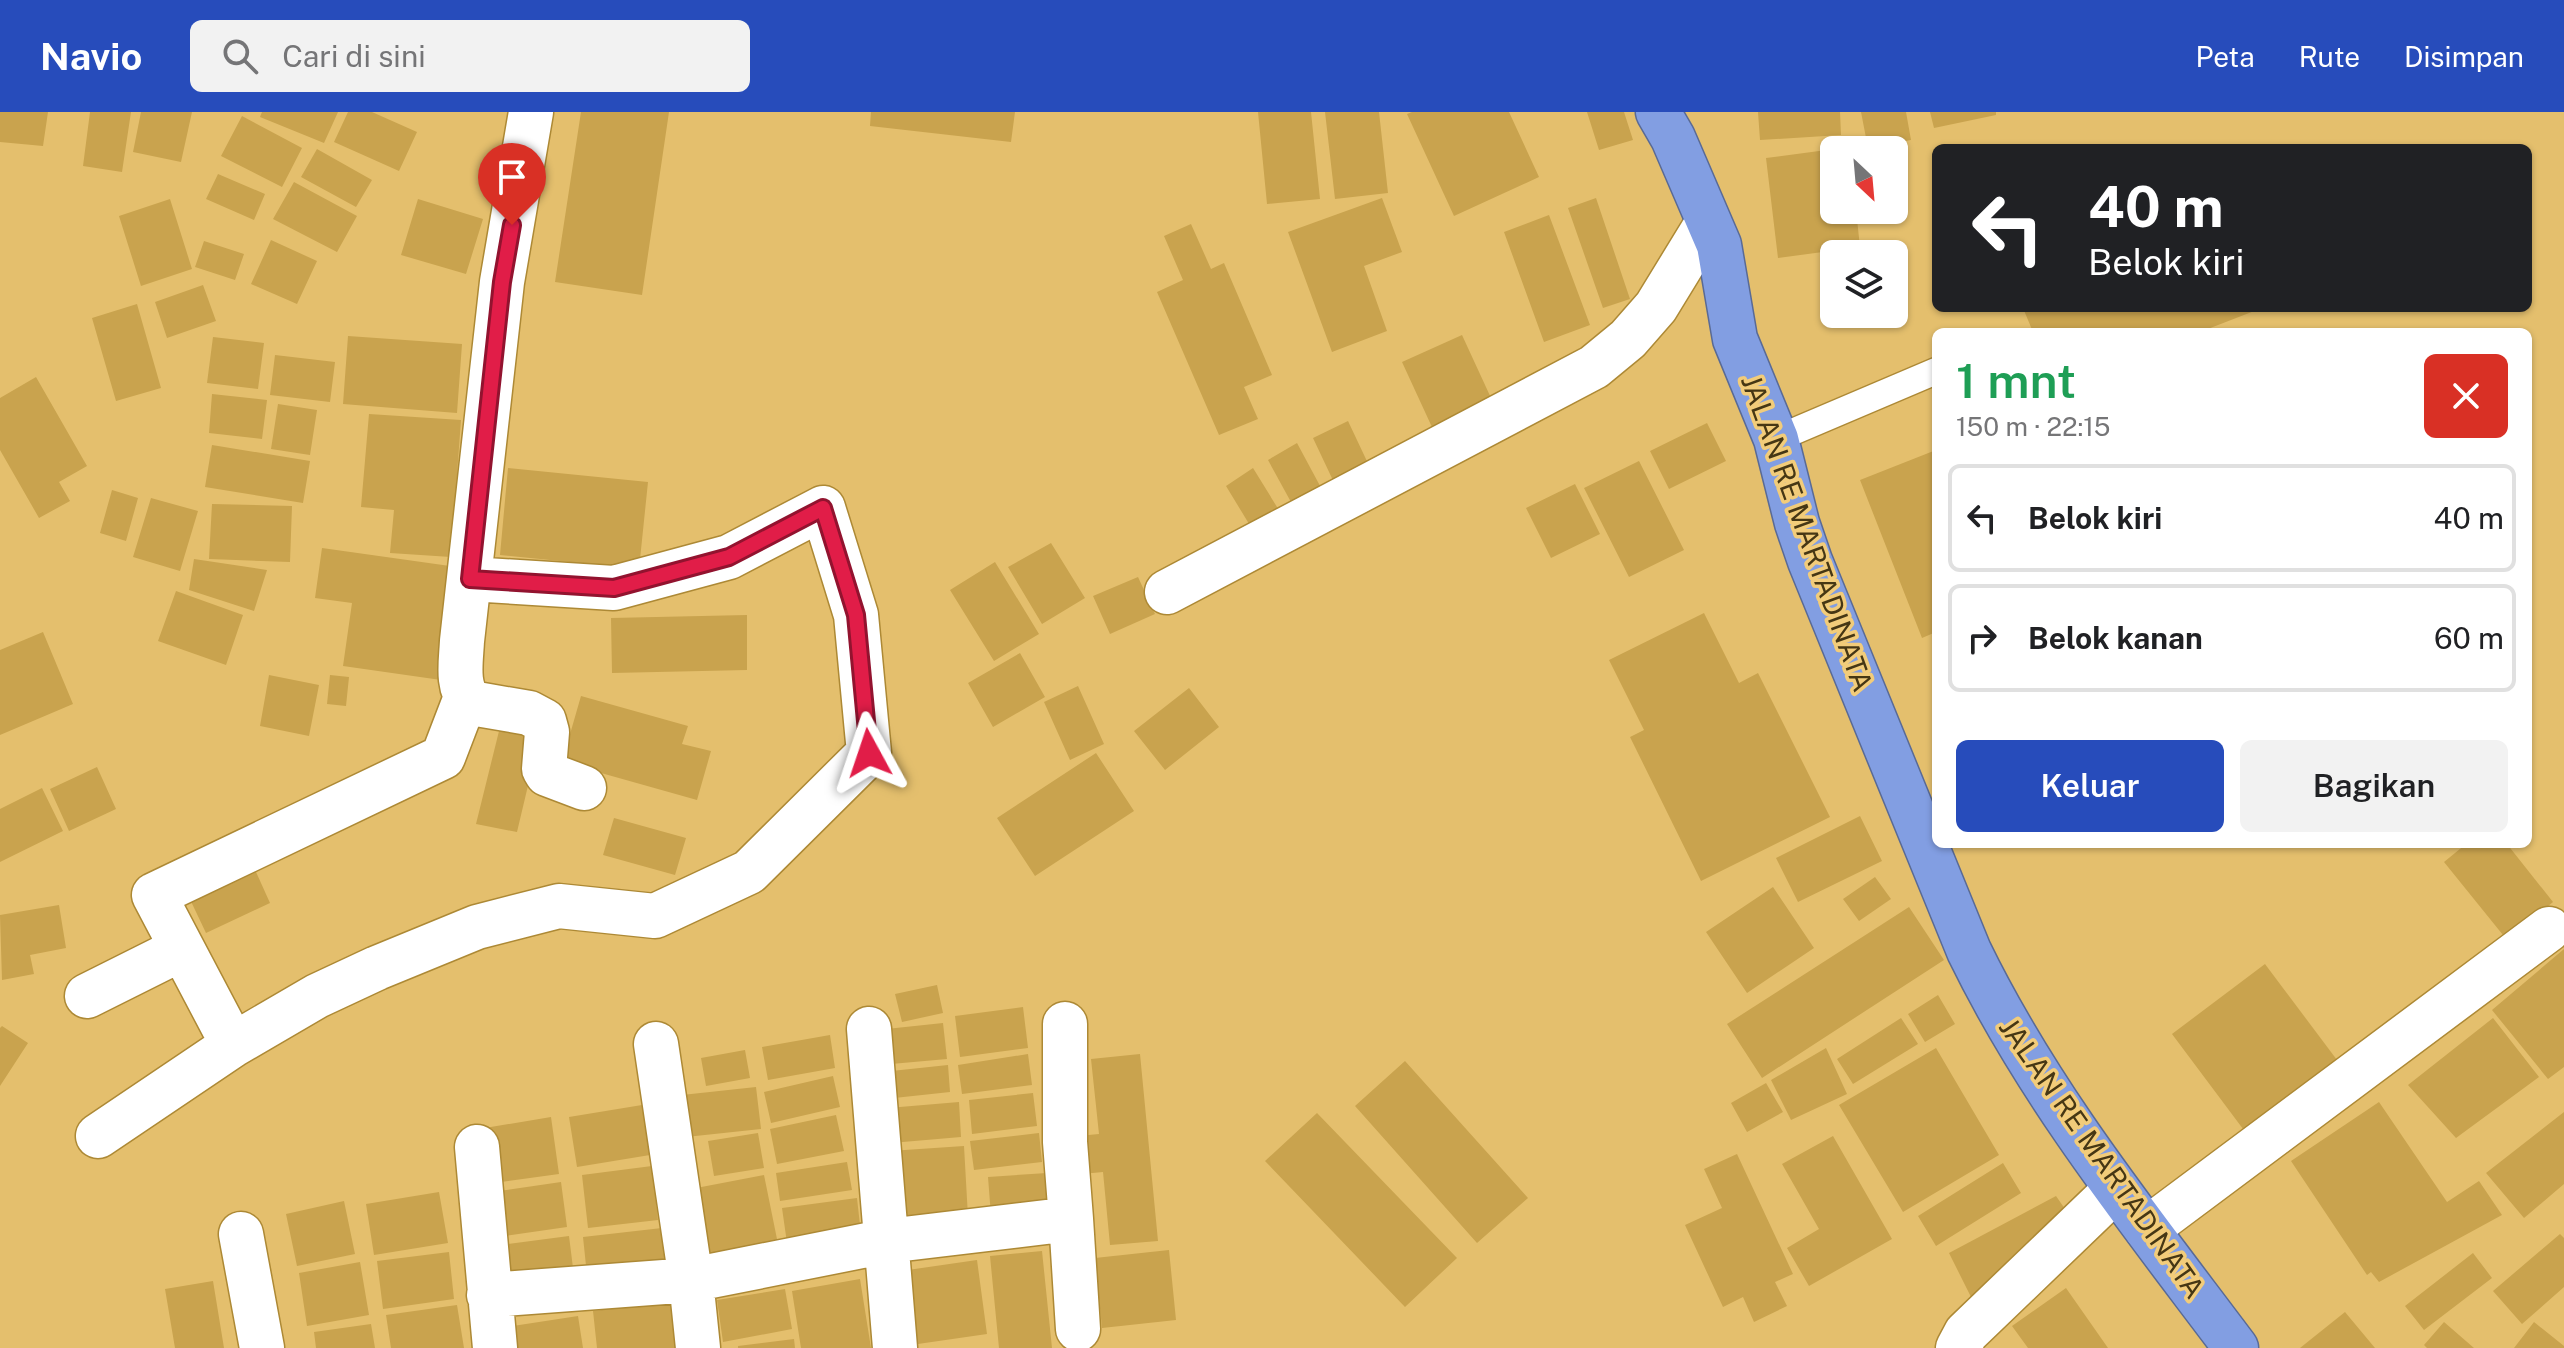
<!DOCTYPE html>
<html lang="id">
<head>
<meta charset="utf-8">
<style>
	body { margin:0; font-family:"Public Sans",sans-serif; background:#f2f2f2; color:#202124; height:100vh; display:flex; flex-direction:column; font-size:30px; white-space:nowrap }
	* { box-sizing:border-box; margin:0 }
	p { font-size:26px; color:#757577 }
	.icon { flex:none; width:44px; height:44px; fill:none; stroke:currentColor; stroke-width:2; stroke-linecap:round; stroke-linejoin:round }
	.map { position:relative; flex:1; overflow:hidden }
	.details { position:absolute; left:1932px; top:216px; width:600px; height:520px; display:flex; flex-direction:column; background:#fff; border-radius:12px; box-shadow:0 2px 6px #0004 }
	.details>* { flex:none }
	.hud { position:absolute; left:1932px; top:32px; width:600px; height:168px; border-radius:12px; box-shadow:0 2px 6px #0004; background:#202124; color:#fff; overflow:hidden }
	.needle { width:52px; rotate:154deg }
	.buttons { position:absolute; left:1820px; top:24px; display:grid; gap:16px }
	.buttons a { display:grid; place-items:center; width:88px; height:88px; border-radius:12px; background:#fff; box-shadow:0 2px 6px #0004; font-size:40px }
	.pin { position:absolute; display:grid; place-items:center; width:68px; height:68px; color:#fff; margin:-82px -34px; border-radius:50% 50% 50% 0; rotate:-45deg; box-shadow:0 0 8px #0007 }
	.pin .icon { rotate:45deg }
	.me { position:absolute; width:88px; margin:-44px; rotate:355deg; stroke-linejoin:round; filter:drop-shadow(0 0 6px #0008) }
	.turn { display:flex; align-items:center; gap:28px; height:168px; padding:0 24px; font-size:36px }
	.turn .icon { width:104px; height:104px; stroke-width:2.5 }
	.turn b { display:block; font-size:56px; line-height:68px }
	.round { display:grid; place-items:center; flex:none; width:84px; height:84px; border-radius:12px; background:#f2f2f2 }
	.overview { display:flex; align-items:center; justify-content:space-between; height:136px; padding:0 24px }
	h1 { font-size:48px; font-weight:600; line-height:60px; color:#1e9e55 }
	.cta { display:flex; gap:16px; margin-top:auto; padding:16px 24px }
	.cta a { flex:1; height:92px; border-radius:12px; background:#274cbb; color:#fff; font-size:32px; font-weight:600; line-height:92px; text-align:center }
	.cta a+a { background:#f2f2f2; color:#202124 }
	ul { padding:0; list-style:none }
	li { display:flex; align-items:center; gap:24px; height:108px; margin:0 16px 12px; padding:0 8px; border:4px solid #e0e0e0; border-radius:12px }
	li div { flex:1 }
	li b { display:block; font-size:30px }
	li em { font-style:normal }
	header { display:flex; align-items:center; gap:48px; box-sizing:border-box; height:112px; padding:0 40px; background:#274cbb; color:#fff }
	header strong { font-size:38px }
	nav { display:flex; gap:44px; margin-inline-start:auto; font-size:28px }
	.search { width:560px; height:72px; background:#f2f2f2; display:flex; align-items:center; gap:20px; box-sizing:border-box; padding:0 28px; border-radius:12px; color:#757577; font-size:30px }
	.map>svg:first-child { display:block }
	.building { fill:#c9a34e }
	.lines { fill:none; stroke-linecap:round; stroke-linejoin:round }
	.service-casing { stroke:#ad8935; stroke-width:29 }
	.minor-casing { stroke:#ad8935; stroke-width:47 }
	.trunk-casing { stroke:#596a95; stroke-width:47 }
	.service { stroke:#fff; stroke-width:26 }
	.minor { stroke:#fff; stroke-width:44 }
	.trunk { stroke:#829ee2; stroke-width:44 }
	.route-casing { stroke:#92132f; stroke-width:20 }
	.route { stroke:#e11d48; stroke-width:14 }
	.labels { text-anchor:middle; stroke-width:7; stroke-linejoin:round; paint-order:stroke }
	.street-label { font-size:28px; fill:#463714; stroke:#f2cc7a }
</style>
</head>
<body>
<header>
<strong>Navio</strong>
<div class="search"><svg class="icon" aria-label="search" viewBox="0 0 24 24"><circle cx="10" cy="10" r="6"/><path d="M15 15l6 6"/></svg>Cari di sini</div>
<nav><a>Peta</a><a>Rute</a><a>Disimpan</a></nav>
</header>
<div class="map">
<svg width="2564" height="1236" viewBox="0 0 2564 1236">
	<rect width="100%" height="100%" fill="#e4bf6d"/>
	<path class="building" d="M0,0H48L43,34L0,30Z
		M90,0H131L122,60L83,54Z
		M141,0H192L181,50L133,40Z
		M262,0H338L324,31L260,5Z
		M348,0H372L417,20L399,59L334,30Z
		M581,0H669L642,183L555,170Z
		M871,0H1015L1011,30L870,14Z
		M1258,0H1311L1320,87L1267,92Z
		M1325,0H1379L1388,81L1335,87Z
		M1412,0H1509L1539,65L1454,104L1407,2Z
		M1587,0H1624L1633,28L1599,38Z
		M1758,0H1840L1841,23L1760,28Z
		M1861,0H1906L1911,28L1868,36Z
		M1930,0H1996V3L1934,16Z
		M242,4L302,36L282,75L221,44Z
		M317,37L372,68L356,95L301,65Z
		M1834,37V98H1856L1860,135L1778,146L1766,46Z
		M218,62L265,82L254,108L206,87Z
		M294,70L357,104L337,140L273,107Z
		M1382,86L1402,140L1364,154L1387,219L1332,240L1288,120Z
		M1596,86L1630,187L1603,196L1568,96Z
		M170,87L192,157L141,174L119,104Z
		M418,87L483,107L466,162L401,143Z
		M1549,103L1590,213L1544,230L1504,120Z
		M1191,112L1211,157L1224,151L1272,263L1244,275L1258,307L1219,323L1157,180L1183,168L1164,124Z
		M271,128L317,149L297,192L251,172Z
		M204,129L244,142L235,168L195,155Z
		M203,173L216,209L167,226L155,190Z
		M137,192L161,276L116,289L92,206Z
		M2023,196H2262L2200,220H2033Z
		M1462,223L1497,299L1437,326L1402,250Z
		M348,224L462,232L457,301L343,292Z
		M213,225L264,231L258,277L207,271Z
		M275,243L335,250L330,290L270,283Z
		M36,265L87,354L59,370L70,389L39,406L0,338V286Z
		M212,282L267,288L262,327L209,321Z
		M278,292L317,298L310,343L271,337Z
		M369,302L461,308L451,445L390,441L394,398L361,395Z
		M1348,309L1373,362L1338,379L1313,326Z
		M1707,311L1726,349L1669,377L1650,339Z
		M1297,331L1326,385L1297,401L1268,348Z
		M212,333L310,349L303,391L205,375Z
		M1936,338V520L1922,526L1860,368Z
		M1639,349L1684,438L1629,465L1584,376Z
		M508,356L648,370L639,457L500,443Z
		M1253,356L1285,408L1257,425L1226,374Z
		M1575,372L1600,422L1551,446L1526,396Z
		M112,378L138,386L126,429L100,421Z
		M151,386L198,399L180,459L133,445Z
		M212,392L292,394L290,450L209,447Z
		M1051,431L1085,486L1042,512L1008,455Z
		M322,436L457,455L441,568L343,554L352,491L315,486Z
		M194,447L267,458L254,499L189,478Z
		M995,450L1039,522L994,549L950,478Z
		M1138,465L1155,502L1110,522L1093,484Z
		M176,479L243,503L226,553L158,529Z
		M1704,501L1739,571L1758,561L1830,705L1701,769L1630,625L1644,618L1609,548Z
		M747,503V558L612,561L611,506Z
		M43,520L73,592L0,623V538Z
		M1020,541L1045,585L993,615L968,571Z
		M269,563L319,573L309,624L260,614Z
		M330,563L349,565L346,594L327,592Z
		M1078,574L1104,632L1070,648L1044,590Z
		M1189,576L1219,615L1165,658L1134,619Z
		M581,584L688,614L682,632L711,639L697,688L562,650Z
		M500,615L540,623L517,720L476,712Z
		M1096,641L1134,699L1035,764L997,706Z
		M97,655L116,697L69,719L50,677Z
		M42,676L63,719L0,750V697Z
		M1860,704L1882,749L1798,790L1776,746Z
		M614,706L686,726L675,763L603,743Z
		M2466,732H2507L2553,790L2507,828L2444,750Z
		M252,751L270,791L206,821L187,781Z
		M1875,765L1891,787L1859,809L1843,787Z
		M1773,775L1814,836L1747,881L1706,820Z
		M59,793L66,836L30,843L34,862L2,868L0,803Z
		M1909,795L1944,848L1762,966L1727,912Z
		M2564,837V955L2548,967L2492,898Z
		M2265,852L2346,960L2252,1029L2172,922Z
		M937,873L943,901L902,910L895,882Z
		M1938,883L1955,912L1925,930L1908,902Z
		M1023,895L1028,936L960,945L955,904Z
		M1901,906L1918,932L1853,972L1837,947Z
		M2493,906L2539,965L2456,1026L2408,973Z
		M943,911L947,947L880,953L877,918Z
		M2,914L28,931L0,974V916Z
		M830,923L835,956L768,968L762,935Z
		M1826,936L1847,982L1791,1008L1771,968Z
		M1936,936L1999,1043L1903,1100L1839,993Z
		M745,938L750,966L706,974L701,946Z
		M1028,942L1032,973L962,982L958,953Z
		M1140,942L1158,1129L1110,1133L1103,1060L1082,1062L1078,1024L1099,1022L1091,947Z
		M1405,949L1528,1086L1477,1131L1355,994Z
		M948,953L950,980L885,987L882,960Z
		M833,964L840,995L771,1011L764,980Z
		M1766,971L1783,1000L1747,1020L1731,991Z
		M756,975L761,1017L686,1025L682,983Z
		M1033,981L1037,1014L972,1022L969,988Z
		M959,990L961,1025L891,1031L888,996Z
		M2379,990L2447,1090L2479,1069L2502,1103L2379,1170L2371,1160L2367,1163L2291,1049Z
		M642,993L650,1043L577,1055L569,1005Z
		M2564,1000V1072L2524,1106L2486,1061Z
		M1317,1001L1457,1146L1405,1195L1265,1049Z
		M836,1003L844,1039L777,1052L770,1017Z
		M551,1005L559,1062L487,1072L479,1017Z
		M758,1021L764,1056L714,1064L708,1029Z
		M1039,1021L1042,1050L974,1058L970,1029Z
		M1833,1024L1892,1127L1809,1174L1787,1136L1819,1117L1782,1052Z
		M964,1034L968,1105L895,1110L890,1039Z
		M1737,1042L1793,1162L1775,1170L1787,1194L1754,1210L1743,1185L1723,1195L1685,1113L1722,1096L1704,1057Z
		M847,1050L852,1078L780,1089L776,1061Z
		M2003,1051L2021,1081L1936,1134L1918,1104Z
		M652,1054L658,1108L588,1116L582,1063Z
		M1047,1061L1051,1099L991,1104L988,1065Z
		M764,1063L778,1132L704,1146L691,1077Z
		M561,1070L567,1115L491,1126L485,1081Z
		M439,1080L448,1131L374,1143L366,1092Z
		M2056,1084L2081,1120L1974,1191L1949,1141Z
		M857,1086L861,1122L787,1131L782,1096Z
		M344,1089L355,1142L297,1154L286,1102Z
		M662,1116L666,1153L587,1163L583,1125Z
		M2560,1122L2564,1126V1175L2522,1212L2493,1179Z
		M569,1124L574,1164L497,1174L492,1134Z
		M1169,1138L1176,1208L1102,1216L1095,1146Z
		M1042,1139L1052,1236H999L990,1144Z
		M449,1140L454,1187L383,1197L377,1149Z
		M2473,1141L2492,1166L2424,1218L2405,1194Z
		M977,1148L987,1222L911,1233L901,1159Z
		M360,1150L369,1203L307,1214L299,1161Z
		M860,1167L871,1236H801L792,1179Z
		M213,1169L224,1236H175L165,1177Z
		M2066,1176L2108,1236H2028L2012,1214Z
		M785,1177L792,1217L723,1230L717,1188Z
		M680,1189L686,1236H597L593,1199Z
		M457,1193L464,1236H391L386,1203Z
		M2345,1200L2375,1236H2300Z
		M578,1204L583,1236H511L507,1215Z
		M2444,1210L2474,1236H2427L2424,1233Z
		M2534,1210L2564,1234V1236H2514Z
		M371,1212L375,1236H316L314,1220Z
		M794,1227L795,1236H738V1234Z"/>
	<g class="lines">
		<g class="service-casing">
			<path id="service" d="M1776,327L1936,259"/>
		</g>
		<g class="minor-casing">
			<path id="minor" d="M531,0L502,170L462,529C461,550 456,575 471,591L529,601L544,609L547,620L544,657L547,662L584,676
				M1167,480L1594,255L1628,227L1656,195L1708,110
				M87,884L181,837
				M869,917L895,1236
				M656,932L691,1168L698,1236
				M233,933L154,783L443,645L466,585
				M98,1024L233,933L317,884L377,856L477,815L559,794L655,804L749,760L869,641L856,503L823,396L729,445L614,476L470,467
				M477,1035L495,1236
				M1071,1107L1078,1217
				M2147,1117L2549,817
				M241,1122L262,1236
				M489,1183L691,1168L887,1129L1071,1107L1065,1030V912
				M1958,1236L1966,1221L2116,1077"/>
		</g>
		<g class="trunk-casing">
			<path id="trunk" d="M1658,0L1673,26L1719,133L1735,227L1776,327L1797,411L1810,449L1969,839C2039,983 2140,1108 2236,1236"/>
		</g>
		<use href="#service" class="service"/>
		<use href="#minor" class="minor"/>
		<use href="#trunk" class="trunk"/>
	</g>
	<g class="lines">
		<g class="route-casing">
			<path id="route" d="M512,113L502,170L470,467L614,476L729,445L823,396L856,503L869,641"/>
		</g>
		<use href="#route" class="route"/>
	</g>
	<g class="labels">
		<g class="street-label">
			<text transform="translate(1807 421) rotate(70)" y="10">JALAN RE MARTADINATA</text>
			<text transform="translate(2102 1046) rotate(55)" y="10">JALAN RE MARTADINATA</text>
		</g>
	</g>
</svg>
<div class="buttons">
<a><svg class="needle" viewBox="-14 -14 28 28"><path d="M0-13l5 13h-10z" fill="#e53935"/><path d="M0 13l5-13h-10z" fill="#757577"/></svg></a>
<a><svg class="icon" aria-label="layers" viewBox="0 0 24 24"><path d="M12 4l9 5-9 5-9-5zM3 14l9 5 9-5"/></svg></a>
</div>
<div class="pin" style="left:512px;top:113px;background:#d93025"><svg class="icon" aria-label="arrive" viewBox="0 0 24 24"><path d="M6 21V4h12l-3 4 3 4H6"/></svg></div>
<svg class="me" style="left:869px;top:641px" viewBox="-20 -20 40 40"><path d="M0-17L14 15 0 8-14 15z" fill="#e11d48" stroke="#fff" stroke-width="4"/></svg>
<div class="hud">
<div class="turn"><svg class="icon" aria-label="left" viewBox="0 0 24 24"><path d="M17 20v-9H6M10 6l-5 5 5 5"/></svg><div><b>40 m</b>Belok kiri</div></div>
</div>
<section class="details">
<div class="overview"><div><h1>1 mnt</h1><p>150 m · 22:15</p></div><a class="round" style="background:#d93025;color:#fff"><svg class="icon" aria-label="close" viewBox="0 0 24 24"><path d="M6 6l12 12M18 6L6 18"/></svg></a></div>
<ul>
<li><svg class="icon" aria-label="left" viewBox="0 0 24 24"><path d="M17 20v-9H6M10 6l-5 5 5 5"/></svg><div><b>Belok kiri</b></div><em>40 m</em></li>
<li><svg class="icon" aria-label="right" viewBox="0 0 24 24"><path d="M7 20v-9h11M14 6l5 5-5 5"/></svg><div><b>Belok kanan</b></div><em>60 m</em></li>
</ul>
<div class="cta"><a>Keluar</a><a>Bagikan</a></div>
</section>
</div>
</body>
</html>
